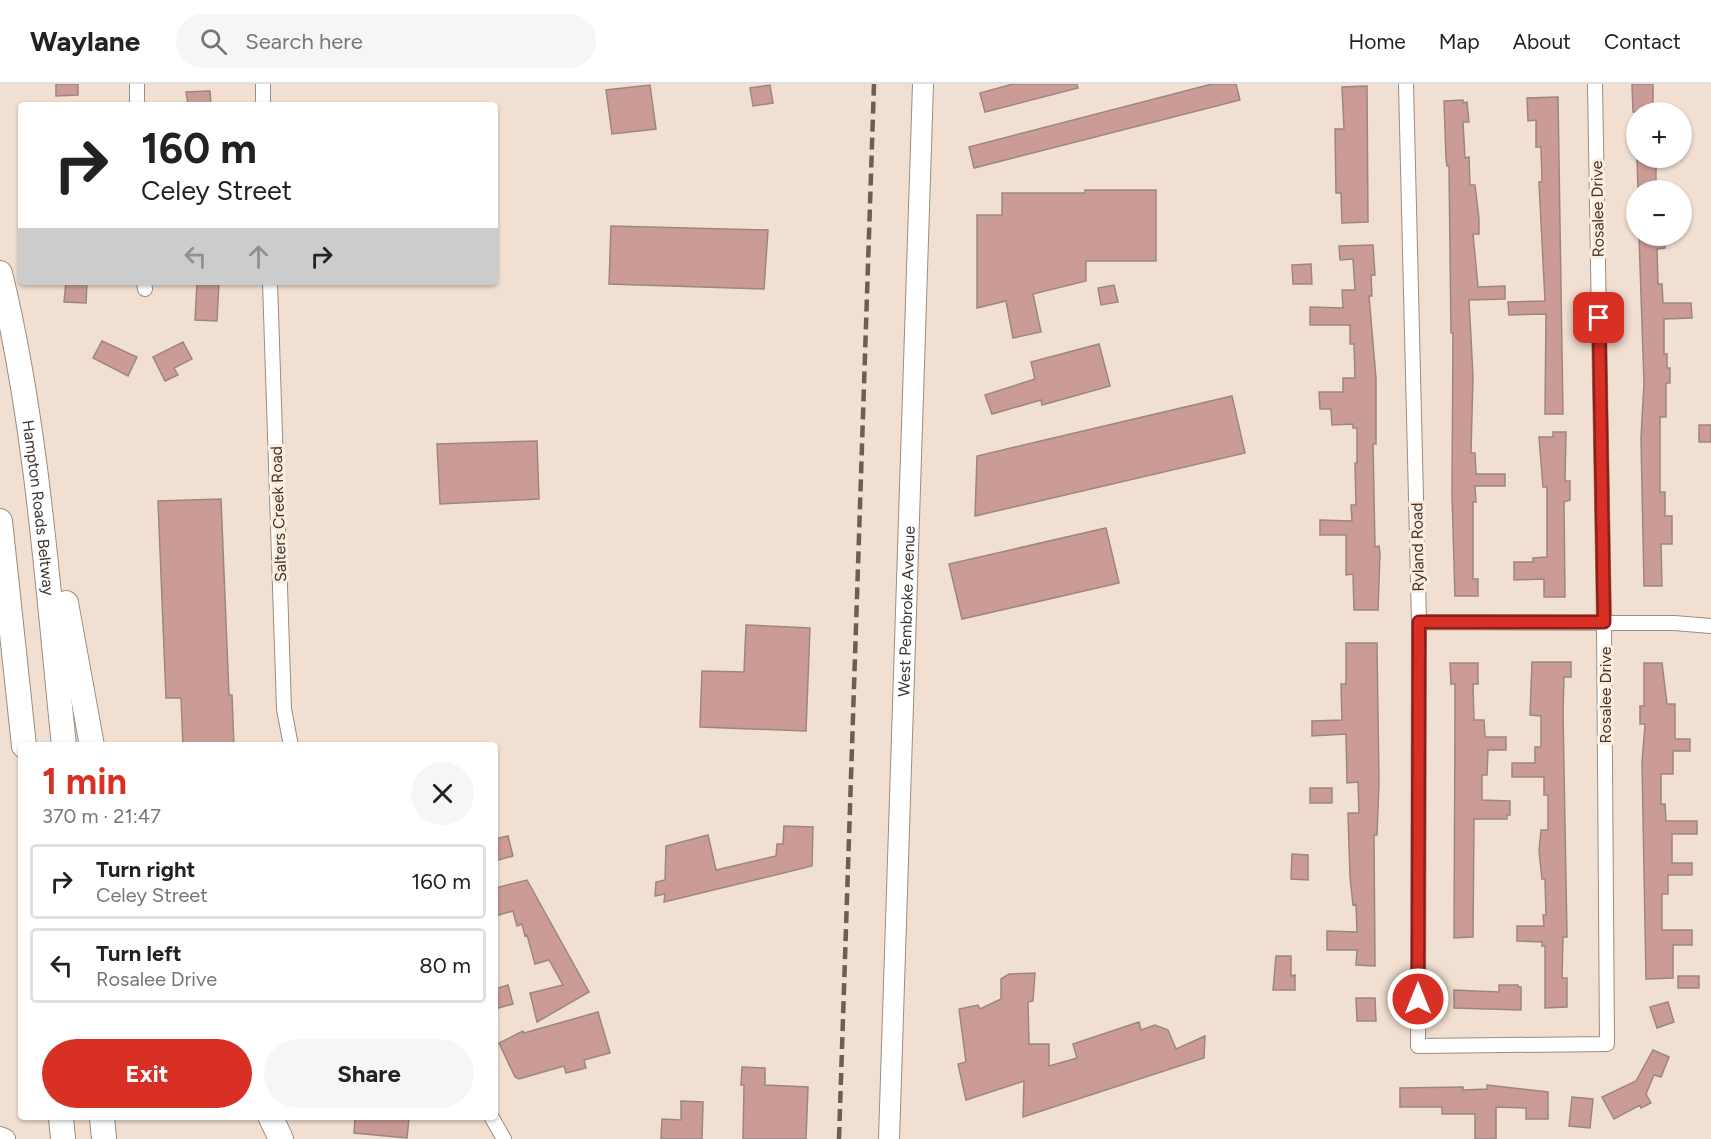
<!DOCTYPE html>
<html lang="en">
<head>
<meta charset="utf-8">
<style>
	body { margin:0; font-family:Figtree,sans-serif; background:#f6f6f6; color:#222; height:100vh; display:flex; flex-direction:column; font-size:22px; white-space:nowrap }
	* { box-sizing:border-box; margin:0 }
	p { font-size:20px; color:#767676 }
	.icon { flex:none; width:33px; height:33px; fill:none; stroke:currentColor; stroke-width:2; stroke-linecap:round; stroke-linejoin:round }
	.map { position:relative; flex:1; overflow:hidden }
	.drawer { position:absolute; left:18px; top:658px; width:480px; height:378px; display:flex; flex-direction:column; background:#fff; border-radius:6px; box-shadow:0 2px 4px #0004 }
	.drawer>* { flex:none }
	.banner { position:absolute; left:18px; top:18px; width:480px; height:183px; border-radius:6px; box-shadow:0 2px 4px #0004; background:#fff; color:#222; overflow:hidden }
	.controls { position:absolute; left:1626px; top:18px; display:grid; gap:12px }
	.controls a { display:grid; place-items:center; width:66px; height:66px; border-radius:50%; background:#fff; box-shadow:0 2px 4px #0004; font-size:30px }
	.pin { position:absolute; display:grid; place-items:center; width:51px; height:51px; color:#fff; margin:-26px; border-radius:12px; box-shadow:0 3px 9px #0006 }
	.me { position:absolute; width:66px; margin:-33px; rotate:0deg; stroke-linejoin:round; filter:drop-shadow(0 0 4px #0008) }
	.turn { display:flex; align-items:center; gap:21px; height:126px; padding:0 24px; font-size:27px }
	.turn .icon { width:78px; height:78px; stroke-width:2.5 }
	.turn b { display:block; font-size:42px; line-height:51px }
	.lanes { display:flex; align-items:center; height:57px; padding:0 24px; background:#0003; justify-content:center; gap:30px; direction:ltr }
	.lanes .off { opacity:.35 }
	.round { display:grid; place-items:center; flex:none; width:63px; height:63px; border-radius:32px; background:#f6f6f6 }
	.summary { display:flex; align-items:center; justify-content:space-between; height:102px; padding:0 24px }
	h1 { font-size:36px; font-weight:700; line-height:45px; color:#d93025 }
	.action { display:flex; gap:12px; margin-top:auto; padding:12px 24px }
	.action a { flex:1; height:69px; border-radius:36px; background:#d93025; color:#fff; font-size:24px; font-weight:700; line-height:69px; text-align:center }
	.action a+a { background:#f6f6f6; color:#222 }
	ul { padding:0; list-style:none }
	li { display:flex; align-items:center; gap:18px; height:75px; margin:0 12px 9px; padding:0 12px; border:3px solid #e0e0e0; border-radius:6px }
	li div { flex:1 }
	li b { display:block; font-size:22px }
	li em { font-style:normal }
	header { display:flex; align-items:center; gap:36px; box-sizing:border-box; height:84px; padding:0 30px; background:#fff; border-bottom:2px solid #e0e0e0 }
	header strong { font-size:28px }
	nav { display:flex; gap:33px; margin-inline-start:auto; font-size:21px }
	.search { width:420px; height:54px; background:#f6f6f6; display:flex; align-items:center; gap:15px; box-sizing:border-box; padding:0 21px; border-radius:33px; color:#767676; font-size:22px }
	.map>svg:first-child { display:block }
	.building { fill:#cb9b96; stroke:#9c8683; stroke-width:1.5 }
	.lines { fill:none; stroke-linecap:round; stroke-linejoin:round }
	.minor-casing { stroke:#9d8d80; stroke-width:16 }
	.secondary-casing { stroke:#9d8d80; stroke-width:22 }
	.motorway-casing { stroke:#9d8d80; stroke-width:26 }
	.minor { stroke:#fff; stroke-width:14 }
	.secondary { stroke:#fff; stroke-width:20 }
	.motorway { stroke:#fff; stroke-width:24 }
	.rail { stroke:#695f57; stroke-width:4.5; stroke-dasharray:12 6; stroke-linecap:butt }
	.route-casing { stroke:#8d1f18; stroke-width:15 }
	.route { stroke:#d93025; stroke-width:10 }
	.labels { text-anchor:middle; stroke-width:6; stroke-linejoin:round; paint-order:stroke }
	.street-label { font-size:16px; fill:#3e3731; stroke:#feecde }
</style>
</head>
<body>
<header>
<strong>Waylane</strong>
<div class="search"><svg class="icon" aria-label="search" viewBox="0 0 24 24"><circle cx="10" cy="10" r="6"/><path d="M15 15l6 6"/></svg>Search here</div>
<nav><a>Home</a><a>Map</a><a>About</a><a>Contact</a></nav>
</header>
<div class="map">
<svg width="1711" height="1055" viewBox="0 0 1711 1055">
	<rect width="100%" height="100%" fill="#f1dfd1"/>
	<path class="building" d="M56,0H78V11L56,12Z
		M1013,0H1077L1078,4L985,28L980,9Z
		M1212,0H1236L1240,16L974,84L969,63Z
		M1632,0H1653V28H1633Z
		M650,1L656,45L612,50L606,6Z
		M770,1L773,19L753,22L750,4Z
		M1367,2L1368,138L1342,139L1341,109H1336L1335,45H1344L1342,3Z
		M210,7L211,21H188L186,8Z
		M1558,13L1563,330H1545L1546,230L1509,231L1508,218L1545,217L1539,98H1542L1541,63H1536V36L1528,37L1527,14Z
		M1463,16V19L1467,18L1469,38H1463L1465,74L1469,73L1470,101H1475L1479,135V150H1473L1478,203L1505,202V215L1469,216L1473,292L1471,369H1475L1476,390H1505V402H1475L1476,418H1473V495H1478V512H1455L1452,411L1453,249H1451L1449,82H1447L1446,74L1444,17Z
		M1637,74H1656V106H1638Z
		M1085,106H1156V177H1086V197L1033,210L1041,248L1013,254L1006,217L977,224V131H1002V109H1085Z
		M611,142L768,146L764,205L609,200Z
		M1639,152H1665V164L1657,165L1658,200H1662L1663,219H1691L1692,234L1664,235V270H1667V284H1670V299H1666V333H1660V408H1665V432H1672V460H1661L1662,502H1644L1641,354L1644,299Z
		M1373,161L1375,191H1371L1372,212H1369L1376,294V360H1373L1375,463L1379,462L1380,469L1378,526H1354L1353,490L1346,491V451H1320V436L1352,437L1351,421H1356L1355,379H1357V344H1353V340L1332,341L1331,325H1320L1319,308H1343V294H1355L1354,260H1350V241H1310V223L1343,224L1342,206H1355L1353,175L1340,176L1339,162Z
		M1311,180L1312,200H1293L1292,181Z
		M66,198H87L86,219L64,218Z
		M197,198H219L217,237L195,236Z
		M1114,201L1118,218L1101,221L1098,204Z
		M102,257L137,273L128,292L93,274Z
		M183,258L192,275L174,284L178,291L165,297L153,273Z
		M1099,260L1110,302L1042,321L1041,316L992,330L985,311L1035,295L1031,278Z
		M1232,312L1245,369L975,432L977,372Z
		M1699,341H1711V358H1699Z
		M1553,348H1566L1565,397H1570V416L1564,418L1565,513H1544V495L1514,496V478H1533V474L1547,473V403H1543L1539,353H1553Z
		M537,357L539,415L440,420L437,360Z
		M221,415L229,611H232L234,662H183L181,614H166L158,417Z
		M1106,444L1119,499L962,535L949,480Z
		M746,541L810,544L806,647L700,643L702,587L744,588Z
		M1346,559H1377L1379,699L1377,751H1374L1375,882L1356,881L1357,866H1327V847L1357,848L1356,820L1353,821L1350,793L1348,729H1359L1358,698L1347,699L1346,650L1312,652V637L1342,636L1341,600H1346Z
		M1532,578H1571V593H1564L1563,628L1567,853H1563L1562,894H1567V923L1545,924V862H1542V858L1517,857V842H1544L1543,831H1546L1545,795H1542L1539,767L1541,746H1548V711H1544V693H1512V679H1535V663H1541V632L1530,631Z
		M1450,579H1478V600H1473L1474,636H1484L1485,653H1506V666H1488L1487,691H1482V716L1510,717V731H1507V735H1474L1473,853L1454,854L1455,631V600H1451Z
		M1644,579H1662L1667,620H1675V655H1690V667H1673V690H1661V720H1665L1666,737H1697V750H1672V779H1692V791H1668V810H1662V846H1692V861H1673V894L1646,895L1642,679L1645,640H1640V622H1644Z
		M1310,704H1332V719H1310Z
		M784,742L813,743L812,782L664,818L665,810L655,812L656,798L665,796L666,762L708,751L716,786L776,772L777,760H783Z
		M508,752L513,772L495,777V755Z
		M1292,770L1308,771V796L1291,795Z
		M527,796L589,908L537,938L530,909L563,901L549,876L535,880L527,851L525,852L522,840L517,842L513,827L495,832V804Z
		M1276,872H1291V892L1295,891V906H1273Z
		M1035,889L1033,917L1028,918L1029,960H1049V982L1077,974L1073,960L1139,938L1141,946L1155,941L1168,946L1176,965L1205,952L1204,974L1023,1033L1024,997L966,1016L958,980L966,978L959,925L978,921L980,925L1001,915V895L1009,890Z
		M1678,892H1699V904H1678Z
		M508,901L513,920L495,925V905Z
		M1499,901H1518V903H1521V926L1454,924V906L1499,908Z
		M1356,914H1375L1376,937H1357Z
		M1668,918L1674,938L1657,944L1650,923Z
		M598,928L610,969L584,976L586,984L566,989L564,982L519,995L515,993L499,959L523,947L524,949Z
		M1653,966L1669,973L1661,993L1654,991L1646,1010L1651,1019L1641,1024L1640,1021L1614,1035L1602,1013L1636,997Z
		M742,983L765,984V1001L808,1003L806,1055H743L744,1001H741Z
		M1487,1001L1548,1008V1035H1526V1024L1496,1023V1055H1475V1030H1442V1023H1400V1004L1463,1003V1006L1487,1005Z
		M1572,1013L1593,1015L1590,1044L1569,1042Z
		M681,1017L703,1018L702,1055H661L662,1035L681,1036Z
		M355,1034H409L407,1054L354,1049Z"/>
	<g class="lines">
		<g class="minor-casing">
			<path id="minor" d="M137,0V21
				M263,0V21
				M1406,0L1419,538L1418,962L1607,960L1604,538L1595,0
				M144,198L145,205
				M270,198L284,625L291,662
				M1419,538L1674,539L1711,542
				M492,1034L504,1055"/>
		</g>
		<g class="secondary-casing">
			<g id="secondary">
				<path d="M0,1053L5,1055"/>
				<path id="s1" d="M889,1055L923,0"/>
			</g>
		</g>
		<g class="motorway-casing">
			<g id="motorway">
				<path id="s2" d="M0,189C37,340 48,507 64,662"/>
				<path d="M0,437L24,662"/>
				<path d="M66,519L92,662"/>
				<path d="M61,1034L63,1055"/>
				<path d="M102,1034L104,1055"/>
				<path d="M271,1034L281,1055"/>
			</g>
		</g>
		<use href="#minor" class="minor"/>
		<use href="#secondary" class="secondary"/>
		<use href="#motorway" class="motorway"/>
		<path class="rail" d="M839,1055L874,0"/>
	</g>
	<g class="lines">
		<g class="route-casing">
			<path id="route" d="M1418,915L1419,538H1604L1599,234"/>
		</g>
		<use href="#route" class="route"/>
	</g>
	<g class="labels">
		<g class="street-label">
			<text transform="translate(1597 125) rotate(-91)" y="6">Rosalee Drive</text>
			<text dy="6" stroke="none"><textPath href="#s2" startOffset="238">Hampton Roads Beltway</textPath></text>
			<text transform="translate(278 430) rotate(-92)" y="6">Salters Creek Road</text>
			<text transform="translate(1417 463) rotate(-91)" y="6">Ryland Road</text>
			<text dy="6" stroke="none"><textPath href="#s1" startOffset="528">West Pembroke Avenue</textPath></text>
			<text transform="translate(1605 611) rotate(-90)" y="6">Rosalee Drive</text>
		</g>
	</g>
</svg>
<div class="controls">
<a>+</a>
<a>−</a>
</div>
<div class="pin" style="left:1599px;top:234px;background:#d93025"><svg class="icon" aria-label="arrive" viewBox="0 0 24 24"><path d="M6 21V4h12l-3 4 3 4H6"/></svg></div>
<svg class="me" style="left:1418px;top:915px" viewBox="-20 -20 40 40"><circle r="17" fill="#d93025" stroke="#fff" stroke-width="3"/><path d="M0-11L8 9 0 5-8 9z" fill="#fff"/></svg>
<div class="banner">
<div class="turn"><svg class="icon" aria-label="right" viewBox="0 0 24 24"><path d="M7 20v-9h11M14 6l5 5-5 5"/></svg><div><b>160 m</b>Celey Street</div></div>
<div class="lanes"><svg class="icon off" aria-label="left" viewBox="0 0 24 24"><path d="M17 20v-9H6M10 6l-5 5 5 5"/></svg><svg class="icon off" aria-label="ahead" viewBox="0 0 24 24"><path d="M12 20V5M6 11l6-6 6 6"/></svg><svg class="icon" aria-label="right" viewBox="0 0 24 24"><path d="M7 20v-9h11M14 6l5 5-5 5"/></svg></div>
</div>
<section class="drawer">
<div class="summary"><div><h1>1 min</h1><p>370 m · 21:47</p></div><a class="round"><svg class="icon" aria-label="close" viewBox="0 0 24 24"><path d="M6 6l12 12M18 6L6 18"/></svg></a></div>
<ul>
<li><svg class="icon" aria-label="right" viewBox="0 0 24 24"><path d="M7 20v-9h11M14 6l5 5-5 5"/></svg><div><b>Turn right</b><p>Celey Street</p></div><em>160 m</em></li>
<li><svg class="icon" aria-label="left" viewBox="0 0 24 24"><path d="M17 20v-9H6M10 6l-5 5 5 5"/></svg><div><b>Turn left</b><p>Rosalee Drive</p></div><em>80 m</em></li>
</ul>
<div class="action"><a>Exit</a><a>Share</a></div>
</section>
</div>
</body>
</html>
